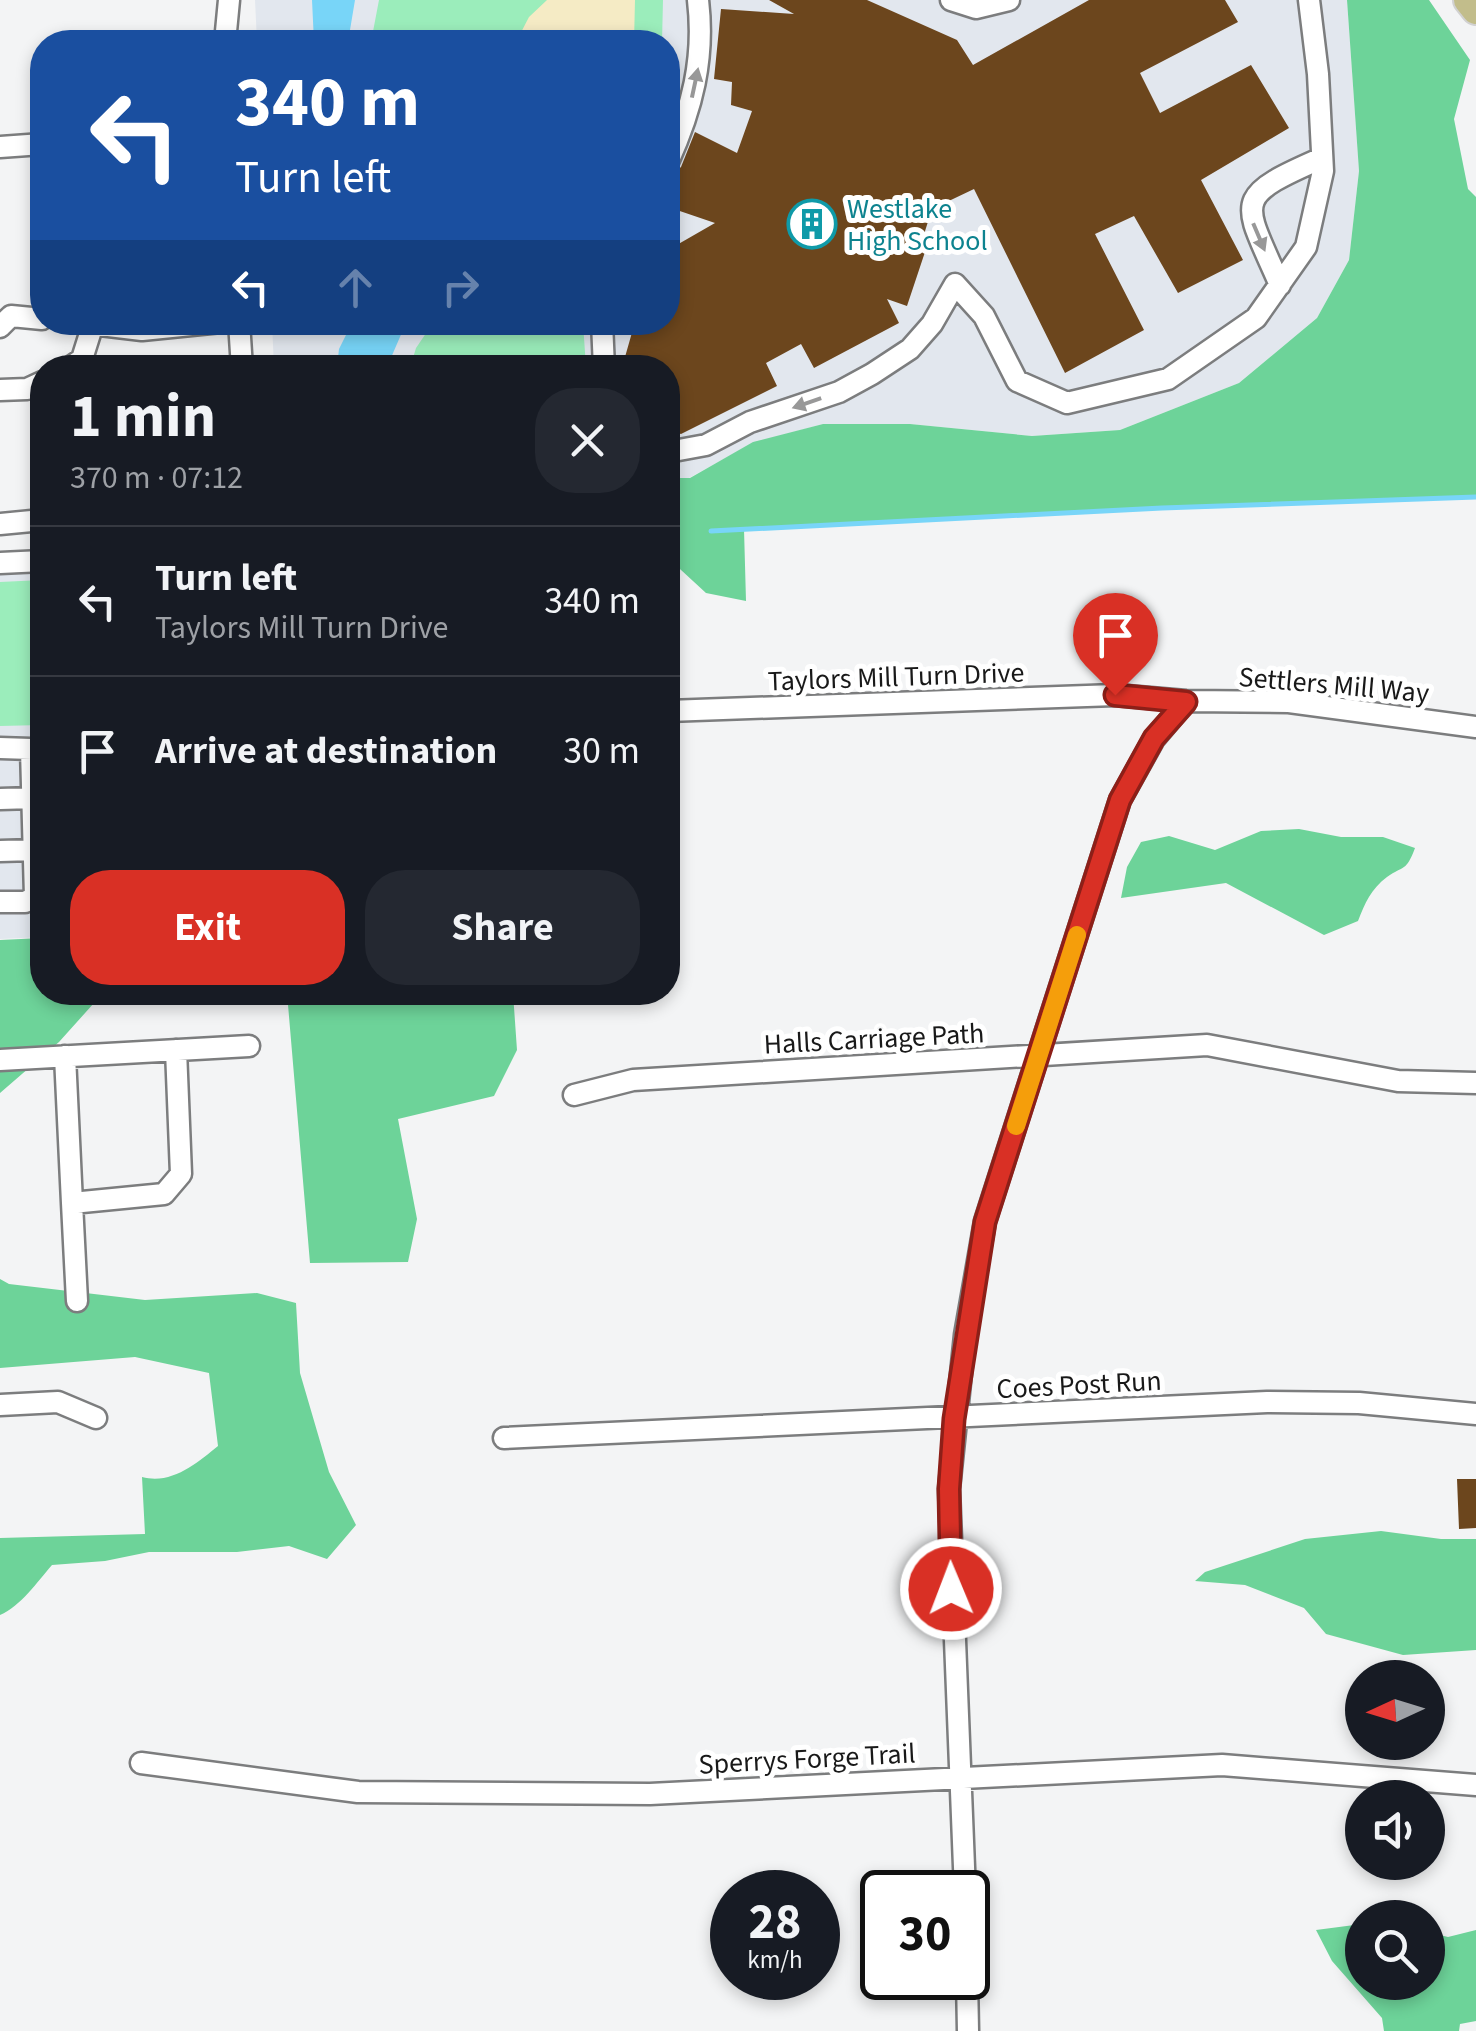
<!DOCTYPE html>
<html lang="en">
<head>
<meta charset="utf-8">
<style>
	body { margin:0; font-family:"Source Sans 3",sans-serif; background:#242831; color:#f1f3f6; height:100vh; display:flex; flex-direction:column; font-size:38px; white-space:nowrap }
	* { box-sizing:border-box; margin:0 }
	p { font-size:32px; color:#9ea1a6 }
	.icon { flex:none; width:55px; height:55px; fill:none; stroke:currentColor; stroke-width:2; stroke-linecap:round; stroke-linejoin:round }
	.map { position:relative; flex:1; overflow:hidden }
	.sheet { position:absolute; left:30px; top:355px; width:650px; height:650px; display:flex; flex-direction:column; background:#171b24; border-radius:40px; box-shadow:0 5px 15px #0003 }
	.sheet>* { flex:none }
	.top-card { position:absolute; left:30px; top:30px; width:650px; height:305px; border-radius:40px; box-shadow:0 5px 15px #0003; background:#1a4fa0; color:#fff; overflow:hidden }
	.needle { width:65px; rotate:266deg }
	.tools { position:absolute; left:1345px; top:1660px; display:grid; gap:20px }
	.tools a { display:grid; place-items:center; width:100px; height:100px; border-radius:50%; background:#171b24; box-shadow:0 5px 15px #0003; font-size:50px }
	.speed { position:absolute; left:710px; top:1870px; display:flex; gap:20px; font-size:50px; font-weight:700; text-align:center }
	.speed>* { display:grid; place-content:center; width:130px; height:130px; border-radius:50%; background:#171b24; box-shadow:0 5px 15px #0003; line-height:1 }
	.speed small { font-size:25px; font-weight:400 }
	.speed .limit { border:5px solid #111; border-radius:15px; background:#fff; color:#111 }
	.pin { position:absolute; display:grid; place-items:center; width:85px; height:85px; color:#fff; margin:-102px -42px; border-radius:50% 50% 50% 0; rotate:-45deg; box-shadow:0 0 10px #0007 }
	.pin .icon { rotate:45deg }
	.me { position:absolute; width:110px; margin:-55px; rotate:359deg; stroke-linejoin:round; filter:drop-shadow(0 0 8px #0008) }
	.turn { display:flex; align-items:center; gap:35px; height:210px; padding:0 40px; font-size:45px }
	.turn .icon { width:130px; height:130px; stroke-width:2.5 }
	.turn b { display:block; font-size:70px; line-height:85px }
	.lanes { display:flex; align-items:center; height:95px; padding:0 40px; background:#0003; justify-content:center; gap:50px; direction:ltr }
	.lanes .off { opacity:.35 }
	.round { display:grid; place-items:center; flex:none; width:105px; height:105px; border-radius:40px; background:#242831 }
	.headline { display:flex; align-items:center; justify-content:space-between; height:170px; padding:0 40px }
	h1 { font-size:60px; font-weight:700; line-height:75px }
	.button { display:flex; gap:20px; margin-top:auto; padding:20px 40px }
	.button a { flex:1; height:115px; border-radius:40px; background:#d93025; color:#fff; font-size:40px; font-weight:700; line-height:115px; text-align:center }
	.button a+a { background:#242831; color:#f1f3f6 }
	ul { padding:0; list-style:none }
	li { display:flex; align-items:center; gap:30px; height:150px; padding:0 40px; border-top:2px solid #363941 }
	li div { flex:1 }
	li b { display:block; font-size:38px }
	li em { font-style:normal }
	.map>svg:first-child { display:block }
	.built { fill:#e2e7ee }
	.green { fill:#9bedbb }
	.forest { fill:#6dd399 }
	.sand { fill:#f5ebc5 }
	.water { fill:#78d5f8 }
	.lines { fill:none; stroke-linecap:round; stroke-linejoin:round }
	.stream { stroke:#78d5f8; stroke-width:5 }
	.building { fill:#6c461d }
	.minor-casing { stroke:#7c7d7e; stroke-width:25 }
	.major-casing { stroke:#d1d1d1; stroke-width:32 }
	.minor { stroke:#fff; stroke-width:20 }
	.major { stroke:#c2bd8b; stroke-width:28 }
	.oneway { fill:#989898 }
	.route-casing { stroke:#8d1f18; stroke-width:25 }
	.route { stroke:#d93025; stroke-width:18 }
	.slow { stroke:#f59e0b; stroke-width:18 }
	.labels { text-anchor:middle; stroke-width:10; stroke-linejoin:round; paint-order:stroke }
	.culture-label { font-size:28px; fill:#0d838f; stroke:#fff; text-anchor:start }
	.street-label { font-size:28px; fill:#191919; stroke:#fff }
</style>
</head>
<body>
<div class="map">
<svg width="1476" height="2031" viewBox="0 0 1476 2031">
	<rect width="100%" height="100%" fill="#f3f4f5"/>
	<path class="built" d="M255,0H1347L1359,171L1349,260L1317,318L1239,383L1120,430L1032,436L910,424H823L753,443L689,478H668V368L274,367L272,323L668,322V42H257Z
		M42,573V937L0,939V574Z"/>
	<path class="green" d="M379,0H663L662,42H371Z
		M433,323H583L586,367L410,368L416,348Z
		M42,580V725L0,726V582Z"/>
	<path class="forest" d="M1347,0H1429L1470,60L1454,119L1468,189L1476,197V497L1162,508L744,529L746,601L706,593L668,558V478H690L753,442L823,424H910L1032,436L1120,430L1239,383L1317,318L1349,260L1359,171Z
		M1299,829L1341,837H1383L1415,848C1406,872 1404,865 1387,877C1371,889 1365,903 1358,921L1324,935L1226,883L1121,898L1127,867L1141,842L1169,836L1215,850L1261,831Z
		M42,938V992L103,993L59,1042L0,1093V940Z
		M287,993H513L517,1050L494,1096L398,1119L417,1219L408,1262L310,1263Z
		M0,1279L9,1284L145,1300L257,1293L296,1303L300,1373L329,1472L356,1525L327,1559L289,1546L237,1552H149L105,1561L52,1565C37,1582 21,1606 0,1615V1538L145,1534L142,1477C172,1485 197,1463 218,1446L209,1373L135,1357L0,1368Z
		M1381,1531L1441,1539H1476V1650L1403,1655L1326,1634L1304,1608L1245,1585L1195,1581L1205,1572L1305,1539Z
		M1362,1924V1982H1428V1932L1448,1937L1476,1930V2021L1460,2024L1459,2031H1384L1382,2018L1332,1961L1316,1930Z"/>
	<path class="sand" d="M547,0H635L634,42H618L611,31L573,30L563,33L560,42H516L529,17Z"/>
	<path class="water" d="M312,0H355L348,42H314Z
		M352,323H406L387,367H337L339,349Z"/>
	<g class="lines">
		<path class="stream" d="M711,531L1162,508L1476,497"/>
	</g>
	<path class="building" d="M769,0H867L957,40L973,65L1089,0H1225L1238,22L1140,73L1160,113L1251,65L1289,128L1201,180L1243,260L1178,293L1134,216L1095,234L1144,330L1065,373L974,189L932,209L920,247L926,249L907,306L887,299L899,323L814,368L801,344L766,363L777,386L681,434L668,430V368H631L625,357L635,322H668V250L715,223L668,207L673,174L681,167L695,132L737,153L752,111L731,105L732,82L714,79L721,9L794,14Z
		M1457,1479H1476V1528L1459,1529Z"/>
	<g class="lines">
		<g class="minor-casing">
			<path id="minor" d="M951,0L976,8L1009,0
				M225,42L229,0
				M0,147L42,144
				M668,162C692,109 705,59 698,0
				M1280,285C1243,200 1230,198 1322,158
				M75,322L142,330L221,322
				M239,322L242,368
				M602,322L604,368
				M0,327L11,316L42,319
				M69,368L82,359L93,324
				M0,390L27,389L42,382
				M668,452L706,445L750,422L839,392L872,374L910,349L932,324L955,284L984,316L1017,381L1067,403L1168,379L1256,318L1306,247L1323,171L1318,74L1309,0
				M0,524L42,520
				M0,563L42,561
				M668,711L1115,695L1186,701L1289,702L1476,727
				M0,748L31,749L35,897L25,902H0
				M0,799L33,798
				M0,851L34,850
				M65,1056L72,1203L164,1194L181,1174L176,1050
				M0,1060L249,1046
				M574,1095L633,1080L1207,1045L1398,1081L1476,1083
				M72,1203L77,1301
				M0,1405L58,1402L96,1418
				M504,1438L1267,1402L1359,1403L1476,1414
				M141,1763L358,1792L650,1794L1222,1765L1476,1785
				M965,1892L949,1489L965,1335L985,1221L1120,800L1154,739L1186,701
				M967,1978L968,2031"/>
		</g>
		<g class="major-casing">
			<path id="major" d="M1468,0L1476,10"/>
		</g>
		<use href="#minor" class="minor"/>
		<use href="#major" class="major"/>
	</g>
	<defs><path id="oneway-solid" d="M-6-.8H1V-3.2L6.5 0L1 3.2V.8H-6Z" transform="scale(2.5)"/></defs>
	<g class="oneway">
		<use href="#oneway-solid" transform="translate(695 83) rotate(-78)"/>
		<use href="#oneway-solid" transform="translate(1259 237) rotate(67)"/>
		<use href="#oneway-solid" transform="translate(807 403) rotate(161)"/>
	</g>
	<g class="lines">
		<g class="route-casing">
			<path id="route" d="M951,1589L949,1489L954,1419L985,1222L1120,800L1154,738L1186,702L1115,695"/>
		</g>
		<use href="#route" class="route"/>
		<path class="slow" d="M1016,1126L1077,935"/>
	</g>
	<defs>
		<g id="building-ring" transform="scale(2.5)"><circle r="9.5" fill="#fff" stroke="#0f9aa8" stroke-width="1.5"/><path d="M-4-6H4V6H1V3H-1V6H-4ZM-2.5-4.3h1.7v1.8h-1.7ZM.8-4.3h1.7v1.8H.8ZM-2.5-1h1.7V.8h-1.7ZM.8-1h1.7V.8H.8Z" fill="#0f9aa8"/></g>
	</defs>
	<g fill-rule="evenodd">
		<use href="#building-ring" x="812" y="224"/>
	</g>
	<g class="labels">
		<g class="culture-label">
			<text x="847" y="218">Westlake<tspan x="847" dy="32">High School</tspan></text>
		</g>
		<g class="street-label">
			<text transform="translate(896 676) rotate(-2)" y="10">Taylors Mill Turn Drive</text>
			<text transform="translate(1334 684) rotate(5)" y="10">Settlers Mill Way</text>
			<text transform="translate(874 1038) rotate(-3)" y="10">Halls Carriage Path</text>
			<text transform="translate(1079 1384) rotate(-3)" y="10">Coes Post Run</text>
			<text transform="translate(807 1758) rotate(-3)" y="10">Sperrys Forge Trail</text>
		</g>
	</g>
</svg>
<div class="tools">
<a><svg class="needle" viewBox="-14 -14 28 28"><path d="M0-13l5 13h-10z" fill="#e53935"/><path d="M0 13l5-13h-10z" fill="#9ea1a6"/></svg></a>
<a><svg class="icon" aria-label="sound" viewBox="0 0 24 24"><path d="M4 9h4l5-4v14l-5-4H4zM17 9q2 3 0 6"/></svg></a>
<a><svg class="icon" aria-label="search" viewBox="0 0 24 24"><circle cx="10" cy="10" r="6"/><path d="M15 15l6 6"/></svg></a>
</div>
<div class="speed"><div>28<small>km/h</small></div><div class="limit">30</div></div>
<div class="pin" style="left:1115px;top:695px;background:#d93025"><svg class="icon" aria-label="arrive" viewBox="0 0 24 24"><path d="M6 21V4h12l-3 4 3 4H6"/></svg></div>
<svg class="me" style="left:951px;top:1589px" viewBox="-20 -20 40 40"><circle r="17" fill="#d93025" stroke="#fff" stroke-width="3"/><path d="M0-11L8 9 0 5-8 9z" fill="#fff"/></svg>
<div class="top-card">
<div class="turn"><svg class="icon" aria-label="left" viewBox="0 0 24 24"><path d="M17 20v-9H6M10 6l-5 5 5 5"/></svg><div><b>340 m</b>Turn left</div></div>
<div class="lanes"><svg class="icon" aria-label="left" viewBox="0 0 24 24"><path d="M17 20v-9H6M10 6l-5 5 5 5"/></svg><svg class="icon off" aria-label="ahead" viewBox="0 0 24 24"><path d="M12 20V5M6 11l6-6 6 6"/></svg><svg class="icon off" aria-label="right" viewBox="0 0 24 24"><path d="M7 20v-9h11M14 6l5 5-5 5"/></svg></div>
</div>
<section class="sheet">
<div class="headline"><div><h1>1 min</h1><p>370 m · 07:12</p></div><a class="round"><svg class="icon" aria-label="close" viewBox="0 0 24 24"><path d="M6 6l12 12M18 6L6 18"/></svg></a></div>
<ul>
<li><svg class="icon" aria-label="left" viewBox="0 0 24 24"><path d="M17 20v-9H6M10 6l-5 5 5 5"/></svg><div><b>Turn left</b><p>Taylors Mill Turn Drive</p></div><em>340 m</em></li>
<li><svg class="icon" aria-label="arrive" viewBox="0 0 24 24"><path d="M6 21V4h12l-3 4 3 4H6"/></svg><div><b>Arrive at destination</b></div><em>30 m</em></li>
</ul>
<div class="button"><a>Exit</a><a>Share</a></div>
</section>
</div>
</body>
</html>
